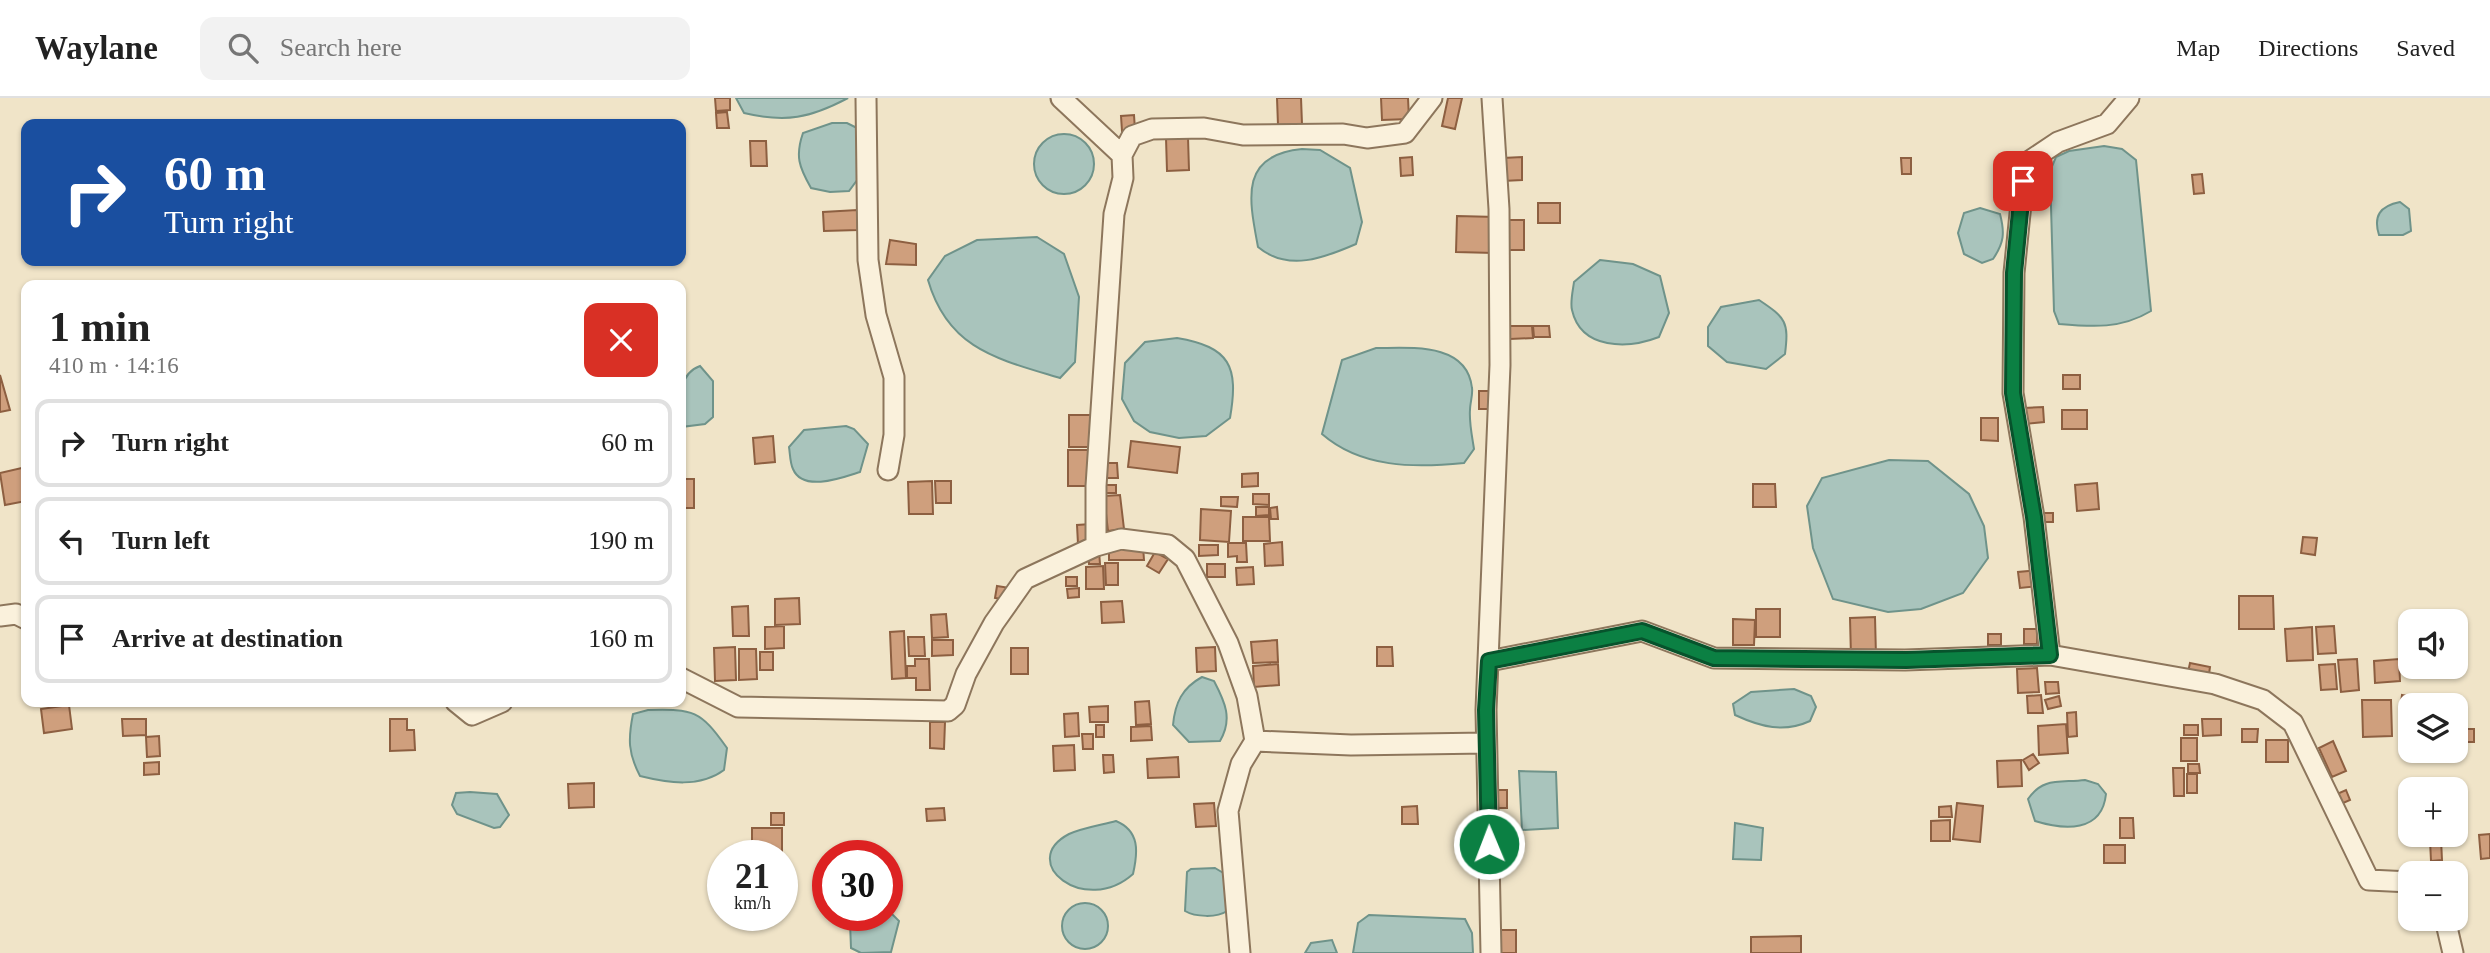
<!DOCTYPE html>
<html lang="en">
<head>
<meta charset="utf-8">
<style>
	body { margin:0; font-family:Georgia,serif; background:#f2f2f2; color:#222; height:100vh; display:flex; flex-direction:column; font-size:26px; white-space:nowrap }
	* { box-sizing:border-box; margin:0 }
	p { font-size:23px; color:#767676 }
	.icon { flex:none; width:38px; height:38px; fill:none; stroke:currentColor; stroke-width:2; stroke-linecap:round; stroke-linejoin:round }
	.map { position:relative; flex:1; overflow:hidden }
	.drawer { position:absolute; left:21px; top:182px; width:665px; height:427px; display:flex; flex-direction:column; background:#fff; border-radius:14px; box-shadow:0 2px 5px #0004 }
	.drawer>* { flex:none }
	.top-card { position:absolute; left:21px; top:21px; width:665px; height:147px; border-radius:14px; box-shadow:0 2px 5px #0004; background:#1a4fa0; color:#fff; overflow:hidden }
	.controls { position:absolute; left:2398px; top:511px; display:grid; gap:14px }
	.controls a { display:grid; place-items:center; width:70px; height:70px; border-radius:14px; background:#fff; box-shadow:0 2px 5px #0004; font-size:35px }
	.speed { position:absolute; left:707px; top:742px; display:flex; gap:14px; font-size:35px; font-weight:700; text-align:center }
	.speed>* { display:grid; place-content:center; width:91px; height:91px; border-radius:50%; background:#fff; box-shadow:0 2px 5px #0004; line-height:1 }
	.speed small { font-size:18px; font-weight:400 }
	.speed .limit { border:10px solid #d22; background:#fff; color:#111 }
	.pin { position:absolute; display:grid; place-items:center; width:60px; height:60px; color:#fff; margin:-30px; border-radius:14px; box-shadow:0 4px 10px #0006 }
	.me { position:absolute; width:77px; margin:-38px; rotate:359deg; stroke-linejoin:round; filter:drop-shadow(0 0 5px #0008) }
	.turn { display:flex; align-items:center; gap:24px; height:147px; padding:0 28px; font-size:32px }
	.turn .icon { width:91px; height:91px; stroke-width:2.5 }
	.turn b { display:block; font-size:49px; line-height:60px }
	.round { display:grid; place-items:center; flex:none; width:74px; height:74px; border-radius:14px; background:#f2f2f2 }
	.head { display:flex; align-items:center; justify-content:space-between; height:119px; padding:0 28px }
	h1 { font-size:42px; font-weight:700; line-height:52px }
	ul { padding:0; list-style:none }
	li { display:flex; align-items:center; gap:21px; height:88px; margin:0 14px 10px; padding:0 14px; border:4px solid #e0e0e0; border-radius:14px }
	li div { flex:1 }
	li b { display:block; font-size:26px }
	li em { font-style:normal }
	header { display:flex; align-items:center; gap:42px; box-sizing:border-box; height:98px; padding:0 35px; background:#fff; border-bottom:2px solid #e0e0e0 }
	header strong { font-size:33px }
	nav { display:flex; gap:38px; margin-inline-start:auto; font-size:24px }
	.search { width:490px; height:63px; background:#f2f2f2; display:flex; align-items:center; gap:18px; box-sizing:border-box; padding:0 24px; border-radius:14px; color:#767676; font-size:26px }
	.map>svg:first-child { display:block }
	.water { fill:#a9c4bc; stroke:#6f938a; stroke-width:2 }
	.building { fill:#cf9f7d; stroke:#8d5f41; stroke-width:2 }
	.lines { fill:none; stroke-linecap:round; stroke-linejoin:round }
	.street-casing { stroke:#8d765c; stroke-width:23 }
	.street { stroke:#faf1dc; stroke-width:19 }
	.route-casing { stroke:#07532c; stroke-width:18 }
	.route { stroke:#0b8043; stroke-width:12 }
</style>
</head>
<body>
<header>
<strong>Waylane</strong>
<div class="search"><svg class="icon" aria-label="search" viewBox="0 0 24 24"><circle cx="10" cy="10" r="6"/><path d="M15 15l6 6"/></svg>Search here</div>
<nav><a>Map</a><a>Directions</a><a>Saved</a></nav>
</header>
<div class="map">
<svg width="2490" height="855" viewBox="0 0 2490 855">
	<rect width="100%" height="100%" fill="#f0e4c8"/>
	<path class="water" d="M736,0H848C810,20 786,25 744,15Z
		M832,25H847L857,30L863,74L849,93L830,94L811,90C799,69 795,58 803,35Z
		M1034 66a30 30 0 1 1 60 0a30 30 0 1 1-60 0Z
		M2104,48L2122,51L2136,62L2151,213C2121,231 2093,229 2059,226L2054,213L2050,73L2056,59L2069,53Z
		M1302,51L1320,52L1350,70L1362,124L1356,146C1324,160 1288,174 1258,149C1249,101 1239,57 1302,51Z
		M2400,104L2409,111L2411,133L2403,137H2379C2373,118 2380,108 2400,104Z
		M1980,110L2000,116C2005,135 2004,145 1993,161L1982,165L1964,156L1958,135L1964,115Z
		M1037,139L1064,156L1079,199L1075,264L1060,280C997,261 948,251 928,182L945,158L977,142Z
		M1600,162L1633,166L1660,178L1669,215L1659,239C1628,251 1581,252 1572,212C1570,204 1573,192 1574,184Z
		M1759,202C1786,220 1789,224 1785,256L1766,271L1727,264L1708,248V229L1721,209Z
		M1177,240C1230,249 1239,268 1230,320L1206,338L1179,340L1150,334L1134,323L1122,301L1125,265L1145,244Z
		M1376,250C1411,250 1467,244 1472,290C1473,297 1470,305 1470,312C1469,324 1472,338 1474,351L1464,365C1414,370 1361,370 1322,336L1342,262Z
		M700,268L713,283V319L705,326L681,329C681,308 675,277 700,268Z
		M846,328L854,331L868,346L860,374C844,379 803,395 793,371C790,365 790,355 789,349L804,332Z
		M1889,362L1928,363L1969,396L1984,428L1988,460L1963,495L1921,511L1888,514L1833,501L1813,450L1807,408L1822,380Z
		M1202,579L1214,583C1225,604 1233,621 1220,643L1189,644L1173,627C1175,605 1182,590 1202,579Z
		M1794,591L1811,598L1816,609L1810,623C1784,635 1761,629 1735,617L1733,606L1751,594Z
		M648,612C694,611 700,612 727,650L724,672C700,690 668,685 640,678C628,655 628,641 633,616Z
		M1519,673L1556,674L1558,730L1522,732Z
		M2085,682L2098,686L2106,696C2102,735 2064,732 2035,723L2028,701C2043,679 2060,685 2085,682Z
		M470,694L497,696L509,717L500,729L494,730L457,716L452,707L456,695Z
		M1116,723C1140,733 1138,754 1133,776C1085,819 1016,764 1069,736C1082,730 1101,727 1116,723Z
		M1735,725L1763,730L1761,762L1733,761Z
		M1215,770L1225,776L1227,813C1217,820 1195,819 1185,813L1187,774L1191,771Z
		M1062 828a23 23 0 1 1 46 0a23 23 0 1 1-46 0Z
		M888,812L899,823L891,854L861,855L851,850L850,824L852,817H887Z
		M1369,817L1465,821L1472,835L1473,855H1353L1358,825Z
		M1332,842L1337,855H1305L1311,845Z"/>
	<path class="building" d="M715,0H730V12L716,13Z
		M1277,0H1301L1302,26L1278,27Z
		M1381,0H1408L1409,21L1382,22Z
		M1448,0H1462L1455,31L1442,28Z
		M727,14L729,30H717L716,15Z
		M1134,17L1135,32L1122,33L1121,18Z
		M645,23L646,26H623L622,24Z
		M1188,39L1189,72L1167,73L1166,40Z
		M750,43H766L767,68H751Z
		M1412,59L1413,77L1401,78L1400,60Z
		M1522,59V82L1503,83V60Z
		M1901,60H1911V76H1902Z
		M2202,76L2204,95L2194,96L2192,77Z
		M1538,105H1560V125H1538Z
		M857,112L858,132L824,133L823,114Z
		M1457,118L1496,119L1494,155L1456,154Z
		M1501,122H1524V152H1501Z
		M890,142L916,146V167L886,166Z
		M1510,228H1532L1533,240L1510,241Z
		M1533,228H1549L1550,239H1534Z
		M0,277L10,312L0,314Z
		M2063,277H2080V291H2063Z
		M1479,293H1494L1495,311H1479Z
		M2043,309L2044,324L2026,326L2024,310Z
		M2062,312H2087V331H2062Z
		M1069,317H1092V349H1069Z
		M1981,320H1998V343L1981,342Z
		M773,338L775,364L755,366L753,340Z
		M1131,343L1180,349L1177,375L1128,369Z
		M1068,352H1091V388H1068Z
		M1104,365H1117L1118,380H1104Z
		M26,369V403L5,407L0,375Z
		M1258,375V388L1242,389V376Z
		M681,381H694V410H681Z
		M932,383L933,416H909L908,384Z
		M935,383H951V405H936Z
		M2097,385L2099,411L2077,413L2075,387Z
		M1753,386H1775L1776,409H1753Z
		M1105,387H1116V395H1105Z
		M1253,396H1269V407L1253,406Z
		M1120,397L1124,431L1108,433L1104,398Z
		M1221,399H1238L1237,409L1221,408Z
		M1256,409H1269V417L1256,418Z
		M1277,409L1278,421H1271L1270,410Z
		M1201,411L1231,413L1229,444L1200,442Z
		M2040,415H2053V424H2041Z
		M1243,419H1269L1270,443H1243Z
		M1091,426V446H1078L1077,427Z
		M2303,439L2317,440L2315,457L2301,455Z
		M1282,444L1283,467L1265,468L1264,446Z
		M1228,445H1246L1247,464H1237V458L1228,459Z
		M1199,447H1218V457L1199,458Z
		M1143,448L1144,462H1109V449Z
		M1099,453L1100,466H1089L1088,454Z
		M1155,454L1168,461L1159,475L1147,468Z
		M1105,465H1118V487H1106Z
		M1207,466H1225V479H1207Z
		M1103,468L1104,491H1086V469Z
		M1253,469L1254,486L1237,487L1236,470Z
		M2038,472L2039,488L2020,490L2018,474Z
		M1066,479H1077V488H1066Z
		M997,488L1010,490L1008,502L995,500Z
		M1079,490V499L1068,500L1067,491Z
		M2239,498H2273L2274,531H2239Z
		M799,500L800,526L775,527V501Z
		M1122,503L1124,524L1102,525L1101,504Z
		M748,508L749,538H733L732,509Z
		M1756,511H1780V539H1756Z
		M946,516L948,539L932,540L931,517Z
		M1875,519L1876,558L1851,559L1850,520Z
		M1733,521L1755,522L1754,547H1733Z
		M784,528V550L765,551V529Z
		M2334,528L2336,555L2318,556L2316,529Z
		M2455,528H2459V543H2455Z
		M2312,529L2313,562L2287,563L2285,531Z
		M2024,531H2037V546H2024Z
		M904,533L906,580L892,581L890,534Z
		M1988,536H2001V547H1988Z
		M908,539H924L925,558H909Z
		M932,542H953V557L932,558Z
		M1277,542L1278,564L1253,565L1251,544Z
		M735,549L736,582L715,583L714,550Z
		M1215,549L1216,573L1197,574L1196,550Z
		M1377,549H1392L1393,568H1377Z
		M1011,550H1028V576H1011Z
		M739,551H756L757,581L739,582Z
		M760,554H773V572H760Z
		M915,561H929L930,592H916V580H907V568H915Z
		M2357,561L2359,592L2341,594L2338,562Z
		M2399,561L2400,583L2375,585L2374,563Z
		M2190,565L2210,569L2208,583L2187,579Z
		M1278,566L1279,587L1254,589L1253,568Z
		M2335,566L2337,591L2321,592L2319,567Z
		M2037,570L2039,594L2018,595L2017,571Z
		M2045,584H2058L2059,595L2046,596Z
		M2041,597L2043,615H2028L2027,598Z
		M2402,597L2419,600L2418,607H2410V612L2400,611Z
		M2059,598L2061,608L2048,611L2045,602Z
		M2362,602H2391L2392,638L2363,639Z
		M1149,603L1151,626L1136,627L1135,604Z
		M69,607L72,631L44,635L41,611Z
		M1108,608V624H1090L1089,609Z
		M2076,614L2077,638L2068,639L2067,615Z
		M1078,615L1079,638L1065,639L1064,616Z
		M122,621H146V637L123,638Z
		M390,621H407V632H414L415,652L390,653Z
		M2202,621H2221V637L2203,638Z
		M930,624H945L944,651L930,650Z
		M2066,626L2068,655L2039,657L2038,628Z
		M1096,627H1104V639H1096Z
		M2184,627H2198V637H2184Z
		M1151,628L1152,642L1131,643V629Z
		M2242,631H2258L2257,644H2242Z
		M2455,631H2474V644H2456Z
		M1082,636H1093V651H1083Z
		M159,638L160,658L147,659L146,639Z
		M2181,640H2197V663H2181Z
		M2266,642H2288V664H2266Z
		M2333,643L2346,673L2332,679L2319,650Z
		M1074,647L1075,672L1054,673L1053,648Z
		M2412,653H2429V661L2411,660Z
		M2033,656L2039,665L2029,672L2023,662Z
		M1103,657H1113L1114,674L1104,675Z
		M1178,659L1179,679L1148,680L1147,661Z
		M2021,662L2022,688L1998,689L1997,663Z
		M159,664V676L144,677V665Z
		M2188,666H2199L2200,675H2188Z
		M2173,670H2184V698H2174Z
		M2187,676H2197V695H2187Z
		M594,685V709L569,710L568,686Z
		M1491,692H1507V710H1492Z
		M2346,692L2350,702L2341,706L2337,696Z
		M1214,705L1216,728L1196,729L1194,706Z
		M1957,705L1983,708L1980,744L1953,741Z
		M1417,708L1418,726H1402V709Z
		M1951,708L1952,719H1939V709Z
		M944,710L945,722L927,723L926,711Z
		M771,715H784V727H771Z
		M2120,720H2133L2134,740H2120Z
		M1950,722V743H1931V723Z
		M752,730H782V757H752Z
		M2490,736V760L2481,761L2479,737Z
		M2441,741L2442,762L2431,763L2430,742Z
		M2104,747H2125V765H2104Z
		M2410,794V805L2402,806V795Z
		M1498,832H1516V855H1499Z
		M1801,838V855H1751V839Z"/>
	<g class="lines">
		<g class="street-casing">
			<path id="street" d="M866,0L868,162L876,217L894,279V337L888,372
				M1061,0L1122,57L1123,80L1114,116L1096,388V448
				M2129,0L2107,26L2058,44L2025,66L2014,175L2013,295L2034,419L2050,557L2215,586L2263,602L2293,625L2369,782L2410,784
				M1122,57L1132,38L1152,31L1204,30L1243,37L1343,36L1367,40L1405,35L1432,0
				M0,518L16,516L26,521
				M1489,563L1642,533L1714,560L1905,562L2050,557
				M681,580L738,609L948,613L955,607L966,576L994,525L1025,481L1096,448L1121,441L1168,447L1185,461L1228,545L1247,598L1255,643L1241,666L1228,713L1240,855
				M456,604L472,617L502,604
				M1255,643L1351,647L1486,645
				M2445,821L2453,855
				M1491,855L1486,612L1500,267L1499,111L1492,0"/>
		</g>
		<use href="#street" class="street"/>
	</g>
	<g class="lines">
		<g class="route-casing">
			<path id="route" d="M1489,746L1486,612L1489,563L1642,533L1714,560L1906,562L2050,557L2034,419L2013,295L2014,175L2023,83"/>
		</g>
		<use href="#route" class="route"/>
	</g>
</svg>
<div class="controls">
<a><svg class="icon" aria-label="sound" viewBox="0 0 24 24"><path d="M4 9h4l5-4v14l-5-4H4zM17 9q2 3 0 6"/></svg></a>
<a><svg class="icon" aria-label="layers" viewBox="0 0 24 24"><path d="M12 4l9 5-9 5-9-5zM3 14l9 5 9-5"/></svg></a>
<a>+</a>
<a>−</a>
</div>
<div class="speed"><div>21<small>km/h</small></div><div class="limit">30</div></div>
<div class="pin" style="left:2023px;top:83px;background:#d93025"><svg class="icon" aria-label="arrive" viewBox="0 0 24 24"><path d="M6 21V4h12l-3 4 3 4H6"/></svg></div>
<svg class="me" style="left:1489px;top:746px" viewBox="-20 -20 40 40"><circle r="17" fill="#0b8043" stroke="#fff" stroke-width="3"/><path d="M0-11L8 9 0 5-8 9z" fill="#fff"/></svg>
<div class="top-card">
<div class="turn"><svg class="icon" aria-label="right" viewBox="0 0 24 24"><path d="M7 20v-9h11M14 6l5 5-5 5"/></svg><div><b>60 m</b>Turn right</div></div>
</div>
<section class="drawer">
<div class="head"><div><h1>1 min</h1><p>410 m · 14:16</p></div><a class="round" style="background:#d93025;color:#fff"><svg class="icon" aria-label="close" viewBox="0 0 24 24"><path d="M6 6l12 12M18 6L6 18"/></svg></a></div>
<ul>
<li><svg class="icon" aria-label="right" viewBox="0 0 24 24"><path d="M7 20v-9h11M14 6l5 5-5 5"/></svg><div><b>Turn right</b></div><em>60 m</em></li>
<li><svg class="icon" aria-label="left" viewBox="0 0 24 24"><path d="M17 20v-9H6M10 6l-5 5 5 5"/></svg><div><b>Turn left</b></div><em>190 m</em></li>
<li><svg class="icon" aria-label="arrive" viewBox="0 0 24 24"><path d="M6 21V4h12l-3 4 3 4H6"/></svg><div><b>Arrive at destination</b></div><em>160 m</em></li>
</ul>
</section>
</div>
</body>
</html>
